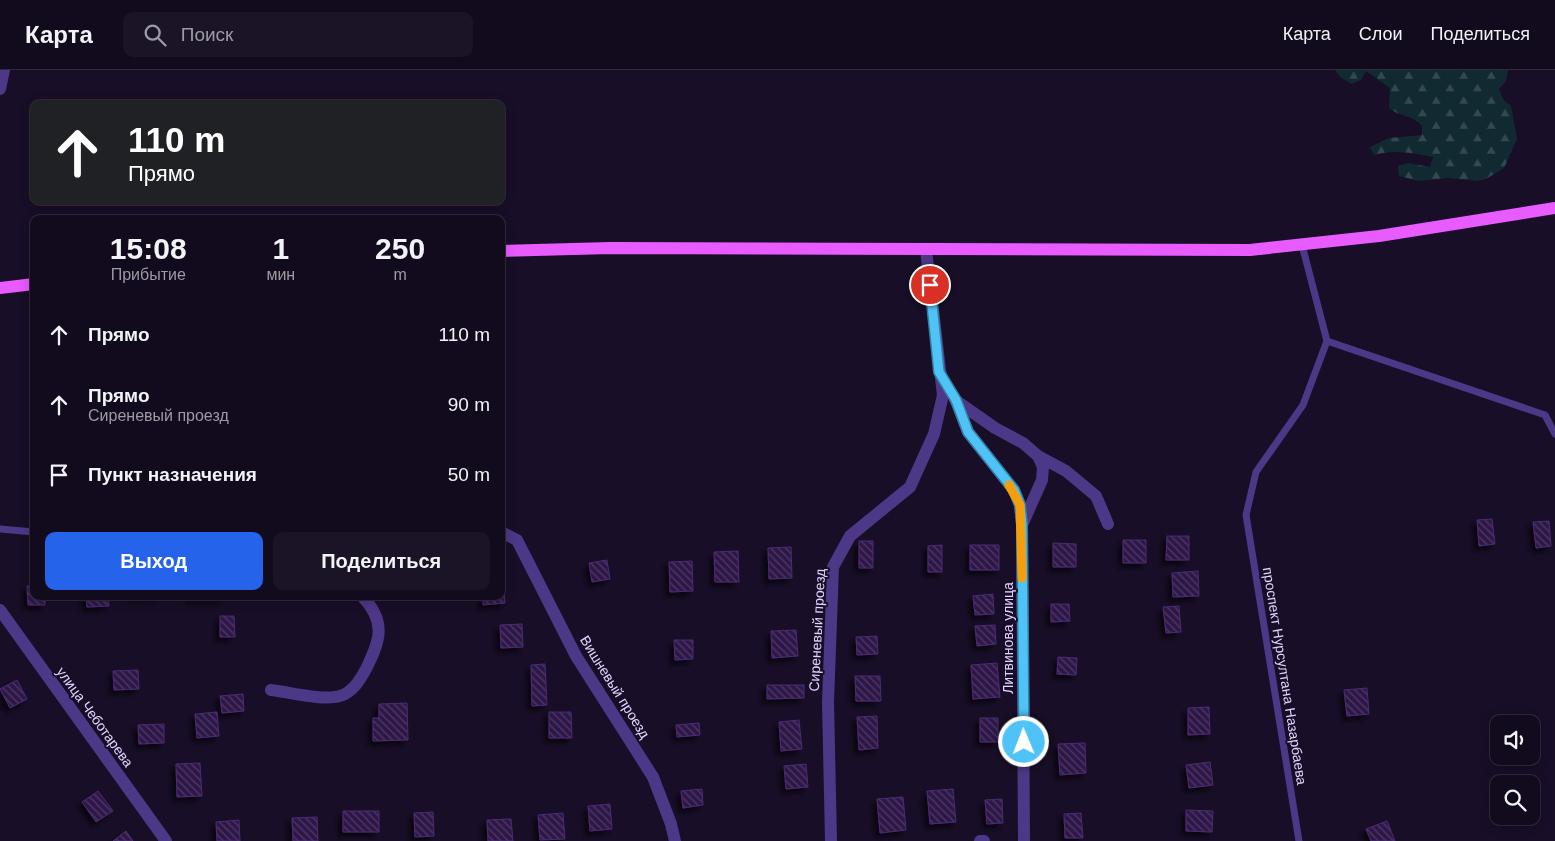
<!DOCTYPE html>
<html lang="ru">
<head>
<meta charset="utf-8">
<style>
	body { margin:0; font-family:Arial,sans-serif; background:#1b1326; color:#f1f3f6; height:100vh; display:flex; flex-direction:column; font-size:19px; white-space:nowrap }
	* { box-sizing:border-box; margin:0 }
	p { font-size:16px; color:#9c9aa4 }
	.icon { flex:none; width:28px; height:28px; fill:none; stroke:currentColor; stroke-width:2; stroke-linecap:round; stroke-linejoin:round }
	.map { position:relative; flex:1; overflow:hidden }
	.sheet { position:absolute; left:30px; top:145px; width:475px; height:385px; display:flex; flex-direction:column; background:#120a1d; border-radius:10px; box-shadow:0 2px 12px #0003,0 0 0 1px #312b3b }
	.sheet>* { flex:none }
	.hud { position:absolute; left:30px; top:30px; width:475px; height:105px; border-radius:10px; box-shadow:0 2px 12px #0003,0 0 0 1px #312b3b; background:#202124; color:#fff; overflow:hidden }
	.fabs { position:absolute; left:1490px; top:645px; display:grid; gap:10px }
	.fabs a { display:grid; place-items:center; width:50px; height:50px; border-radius:10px; background:#120a1d; box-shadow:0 2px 12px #0003,0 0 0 1px #312b3b; font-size:25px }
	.pin { position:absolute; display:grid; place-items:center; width:42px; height:42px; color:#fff; margin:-21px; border:2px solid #fff; border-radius:50%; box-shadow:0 1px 5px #0007 }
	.me { position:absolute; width:55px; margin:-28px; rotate:359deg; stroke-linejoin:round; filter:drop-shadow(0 0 4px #0008) }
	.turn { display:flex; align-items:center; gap:18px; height:105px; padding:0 15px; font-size:22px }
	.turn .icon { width:65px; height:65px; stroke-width:2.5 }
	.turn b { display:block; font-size:35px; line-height:42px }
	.eta { display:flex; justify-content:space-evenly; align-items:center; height:85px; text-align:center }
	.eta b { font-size:30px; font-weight:800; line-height:35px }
	.cta { display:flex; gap:10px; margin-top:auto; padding:10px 15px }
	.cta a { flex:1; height:58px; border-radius:10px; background:#2563eb; color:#fff; font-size:20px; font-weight:800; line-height:58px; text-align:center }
	.cta a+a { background:#1b1326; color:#f1f3f6 }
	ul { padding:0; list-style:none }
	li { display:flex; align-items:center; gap:15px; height:70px; padding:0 15px }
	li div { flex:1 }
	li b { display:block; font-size:19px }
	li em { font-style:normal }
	header { display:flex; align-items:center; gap:30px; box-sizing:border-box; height:70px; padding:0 25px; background:#120a1d; border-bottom:1px solid #312b3b }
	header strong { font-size:24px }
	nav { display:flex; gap:28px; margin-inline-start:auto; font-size:18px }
	.search { width:350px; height:45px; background:#1b1326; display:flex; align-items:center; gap:12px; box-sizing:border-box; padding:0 18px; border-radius:10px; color:#9c9aa4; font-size:19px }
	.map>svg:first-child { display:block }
	.forest { fill:url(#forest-firs) }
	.building { fill:url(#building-back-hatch); stroke:#4b2b75; filter:url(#shadow) }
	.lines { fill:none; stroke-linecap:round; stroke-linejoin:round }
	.lane { stroke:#4d3787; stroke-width:7 }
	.street { stroke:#4d3787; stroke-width:12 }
	.primary { stroke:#e85bff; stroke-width:12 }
	.route-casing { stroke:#337fa1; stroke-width:12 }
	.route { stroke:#4fc3f7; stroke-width:9 }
	.slow { stroke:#f59e0b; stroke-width:9 }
	.labels { text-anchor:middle; stroke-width:4; stroke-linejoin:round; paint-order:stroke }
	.street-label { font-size:14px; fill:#e3d4ff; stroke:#180e27 }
</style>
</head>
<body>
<header>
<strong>Карта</strong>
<div class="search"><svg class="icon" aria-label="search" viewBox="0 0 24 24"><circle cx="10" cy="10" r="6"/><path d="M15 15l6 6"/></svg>Поиск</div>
<nav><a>Карта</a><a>Слои</a><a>Поделиться</a></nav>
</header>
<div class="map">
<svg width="1555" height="771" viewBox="0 0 1555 771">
	<defs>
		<pattern id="forest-firs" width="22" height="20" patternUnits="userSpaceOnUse" patternTransform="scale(1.25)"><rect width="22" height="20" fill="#112a31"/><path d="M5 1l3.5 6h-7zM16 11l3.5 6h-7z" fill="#344850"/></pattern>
		<pattern id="building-back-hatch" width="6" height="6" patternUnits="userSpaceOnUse" patternTransform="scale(1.25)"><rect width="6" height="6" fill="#2e1948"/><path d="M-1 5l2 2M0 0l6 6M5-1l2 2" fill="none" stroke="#4c3a63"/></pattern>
		<filter id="shadow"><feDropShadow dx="-4.5" dy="4.5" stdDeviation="2.5" flood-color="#0009"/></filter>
	</defs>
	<rect width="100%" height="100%" fill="#180e27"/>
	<path class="forest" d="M1335,0H1508L1506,11L1499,19L1503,29L1511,36L1517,69L1504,98L1486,109L1477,111L1448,108L1418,111L1399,106L1398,96L1408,93L1430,97L1433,87C1414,83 1393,79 1374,85L1370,77L1389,68L1422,65V56C1412,44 1399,47 1389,38L1390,18L1366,1L1361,10L1352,14L1340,7Z"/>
	<path class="building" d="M1492,449L1495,474L1479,476L1477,450Z
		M1549,451L1551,476L1536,478L1533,452Z
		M1167,466H1189V490H1166Z
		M1123,470H1146V493H1123Z
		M859,471H873V498H859Z
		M1053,473L1076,474V497H1053Z
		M942,475V502H928V476Z
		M970,475H999V500H970Z
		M791,477L792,508L769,509L768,478Z
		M738,481L739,512H715L714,482Z
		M607,490L610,509L592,512L589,493Z
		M692,491L693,521L670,522L669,492Z
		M1198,501L1199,526L1173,527L1172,503Z
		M501,511H503L505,533L483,535V526H501Z
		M27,516H34V526H45V535H28Z
		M993,524L994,544L975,545L973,526Z
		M86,526H108L109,536L87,537Z
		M133,526H159V527L133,528Z
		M191,526H225V528L191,530Z
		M1051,534H1069L1070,551L1051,552Z
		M1179,536L1181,562L1166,563L1163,537Z
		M220,546H234L235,567H220Z
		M522,554L523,577L501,578L500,555Z
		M995,555L996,574L977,576L975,556Z
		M796,560L798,586L772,588L771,561Z
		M877,566L878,584L857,585L856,567Z
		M674,570H693V589L675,590Z
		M1058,587L1077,588L1076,605L1057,604Z
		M997,593L1000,627L973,629L971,595Z
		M545,594L547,635L532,636L531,595Z
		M138,600L139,619L114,620L113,601Z
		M855,606H880L881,631H856Z
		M17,610L27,629L10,638L0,619Z
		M767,615H804V628L767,629Z
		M1367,618L1369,644L1347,646L1344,620Z
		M243,624L244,641L222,643L220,626Z
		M407,633L408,670L373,671V648H379V634Z
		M1209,637L1210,664L1188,665V638Z
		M217,642L219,666L197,668L195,644Z
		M549,642H571L572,668H549Z
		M877,646L878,678L859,680L857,647Z
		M980,648H998V672H980Z
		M799,650L802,679L781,681L779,652Z
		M699,653L700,665L677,667L676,655Z
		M164,654V673L139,674L138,655Z
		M1085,673L1086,703L1060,705L1058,674Z
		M1210,692L1213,715L1189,718L1186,695Z
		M200,693L202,726L177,727L176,694Z
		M806,694L808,717L786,719L784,696Z
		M702,719L703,735L683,738L681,721Z
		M953,719L956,752L930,754L927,721Z
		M98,721L113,741L96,752L82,732Z
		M903,727L906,760L880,763L877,729Z
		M1002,729L1003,753L987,754L985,730Z
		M610,734L612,759L590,761L588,736Z
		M1186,740L1213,741L1212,762L1186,761Z
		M343,741H379V762H343Z
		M433,742L434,766L415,767L414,743Z
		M563,743L565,769L540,770L538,745Z
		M1081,743L1083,768H1065L1064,744Z
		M317,747L318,771H293L292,748Z
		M511,749L513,771H488L487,750Z
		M239,750L240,771H217L216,752Z
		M1387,751L1395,771H1371L1366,759Z
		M126,761L133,771H113Z"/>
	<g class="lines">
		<path class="lane" d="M1327,271L1545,345L1555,364
			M0,459L34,462
			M1299,771L1246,445L1256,402L1303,335L1327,271L1302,175"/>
		<path class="street" d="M0,19L4,0
			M955,330L995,358L1023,373L1038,386L1043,397L1042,410L1022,455
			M956,331L968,362L1014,420L1020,435L1022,455L1024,771
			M1038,386L1066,401L1096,426L1108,454
			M501,462L517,470L576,586L653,707L671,754L675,771
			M0,540L166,771
			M271,620C289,622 323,631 340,626C353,622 360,610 366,599C380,571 387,552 362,526
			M831,771L828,632L833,497L850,466L910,417L934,364L943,325L926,180
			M980,771H984"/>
		<path class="primary" d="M501,181L610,178L1250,180L1379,166L1555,138
			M0,218L34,214"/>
	</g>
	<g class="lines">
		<g class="route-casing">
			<path id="route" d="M930,215L939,302L956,330L968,362L1014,420L1020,435L1022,454L1024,672"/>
		</g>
		<use href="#route" class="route"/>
		<path class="slow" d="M1009,415L1020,435L1022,508"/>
	</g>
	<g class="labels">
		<g class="street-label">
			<text transform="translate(817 560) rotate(-87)" y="5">Сиреневый проезд</text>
			<text transform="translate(1008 568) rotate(-90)" y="5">Литвинова улица</text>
			<text transform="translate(1285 606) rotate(81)" y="5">проспект Нурсултана Назарбаева</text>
			<text transform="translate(615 617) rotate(58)" y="5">Вишневый проезд</text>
			<text transform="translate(95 647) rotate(54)" y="5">улица Чеботарева</text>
		</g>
	</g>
</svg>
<div class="fabs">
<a><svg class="icon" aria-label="sound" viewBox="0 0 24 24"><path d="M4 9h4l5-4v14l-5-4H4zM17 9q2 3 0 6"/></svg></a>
<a><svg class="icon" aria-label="search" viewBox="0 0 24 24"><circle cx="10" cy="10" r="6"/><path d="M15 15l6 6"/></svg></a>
</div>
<div class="pin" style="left:930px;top:215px;background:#d93025"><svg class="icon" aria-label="arrive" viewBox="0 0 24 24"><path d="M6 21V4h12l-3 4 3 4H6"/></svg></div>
<svg class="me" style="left:1024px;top:672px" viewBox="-20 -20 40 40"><circle r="17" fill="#4fc3f7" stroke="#fff" stroke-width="3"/><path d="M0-11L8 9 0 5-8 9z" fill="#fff"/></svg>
<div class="hud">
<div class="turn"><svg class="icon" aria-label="ahead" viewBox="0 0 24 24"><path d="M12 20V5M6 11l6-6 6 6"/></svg><div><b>110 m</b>Прямо</div></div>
</div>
<section class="sheet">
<div class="eta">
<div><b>15:08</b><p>Прибытие</p></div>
<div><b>1</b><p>мин</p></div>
<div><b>250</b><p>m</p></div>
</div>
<ul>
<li><svg class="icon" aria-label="ahead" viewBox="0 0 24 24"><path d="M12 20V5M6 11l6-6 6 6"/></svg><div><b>Прямо</b></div><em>110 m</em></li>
<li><svg class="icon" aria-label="ahead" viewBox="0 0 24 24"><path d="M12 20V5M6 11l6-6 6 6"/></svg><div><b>Прямо</b><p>Сиреневый проезд</p></div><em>90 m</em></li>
<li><svg class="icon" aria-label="arrive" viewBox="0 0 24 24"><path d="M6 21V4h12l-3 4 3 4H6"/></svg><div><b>Пункт назначения</b></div><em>50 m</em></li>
</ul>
<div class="cta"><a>Выход</a><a>Поделиться</a></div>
</section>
</div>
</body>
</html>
